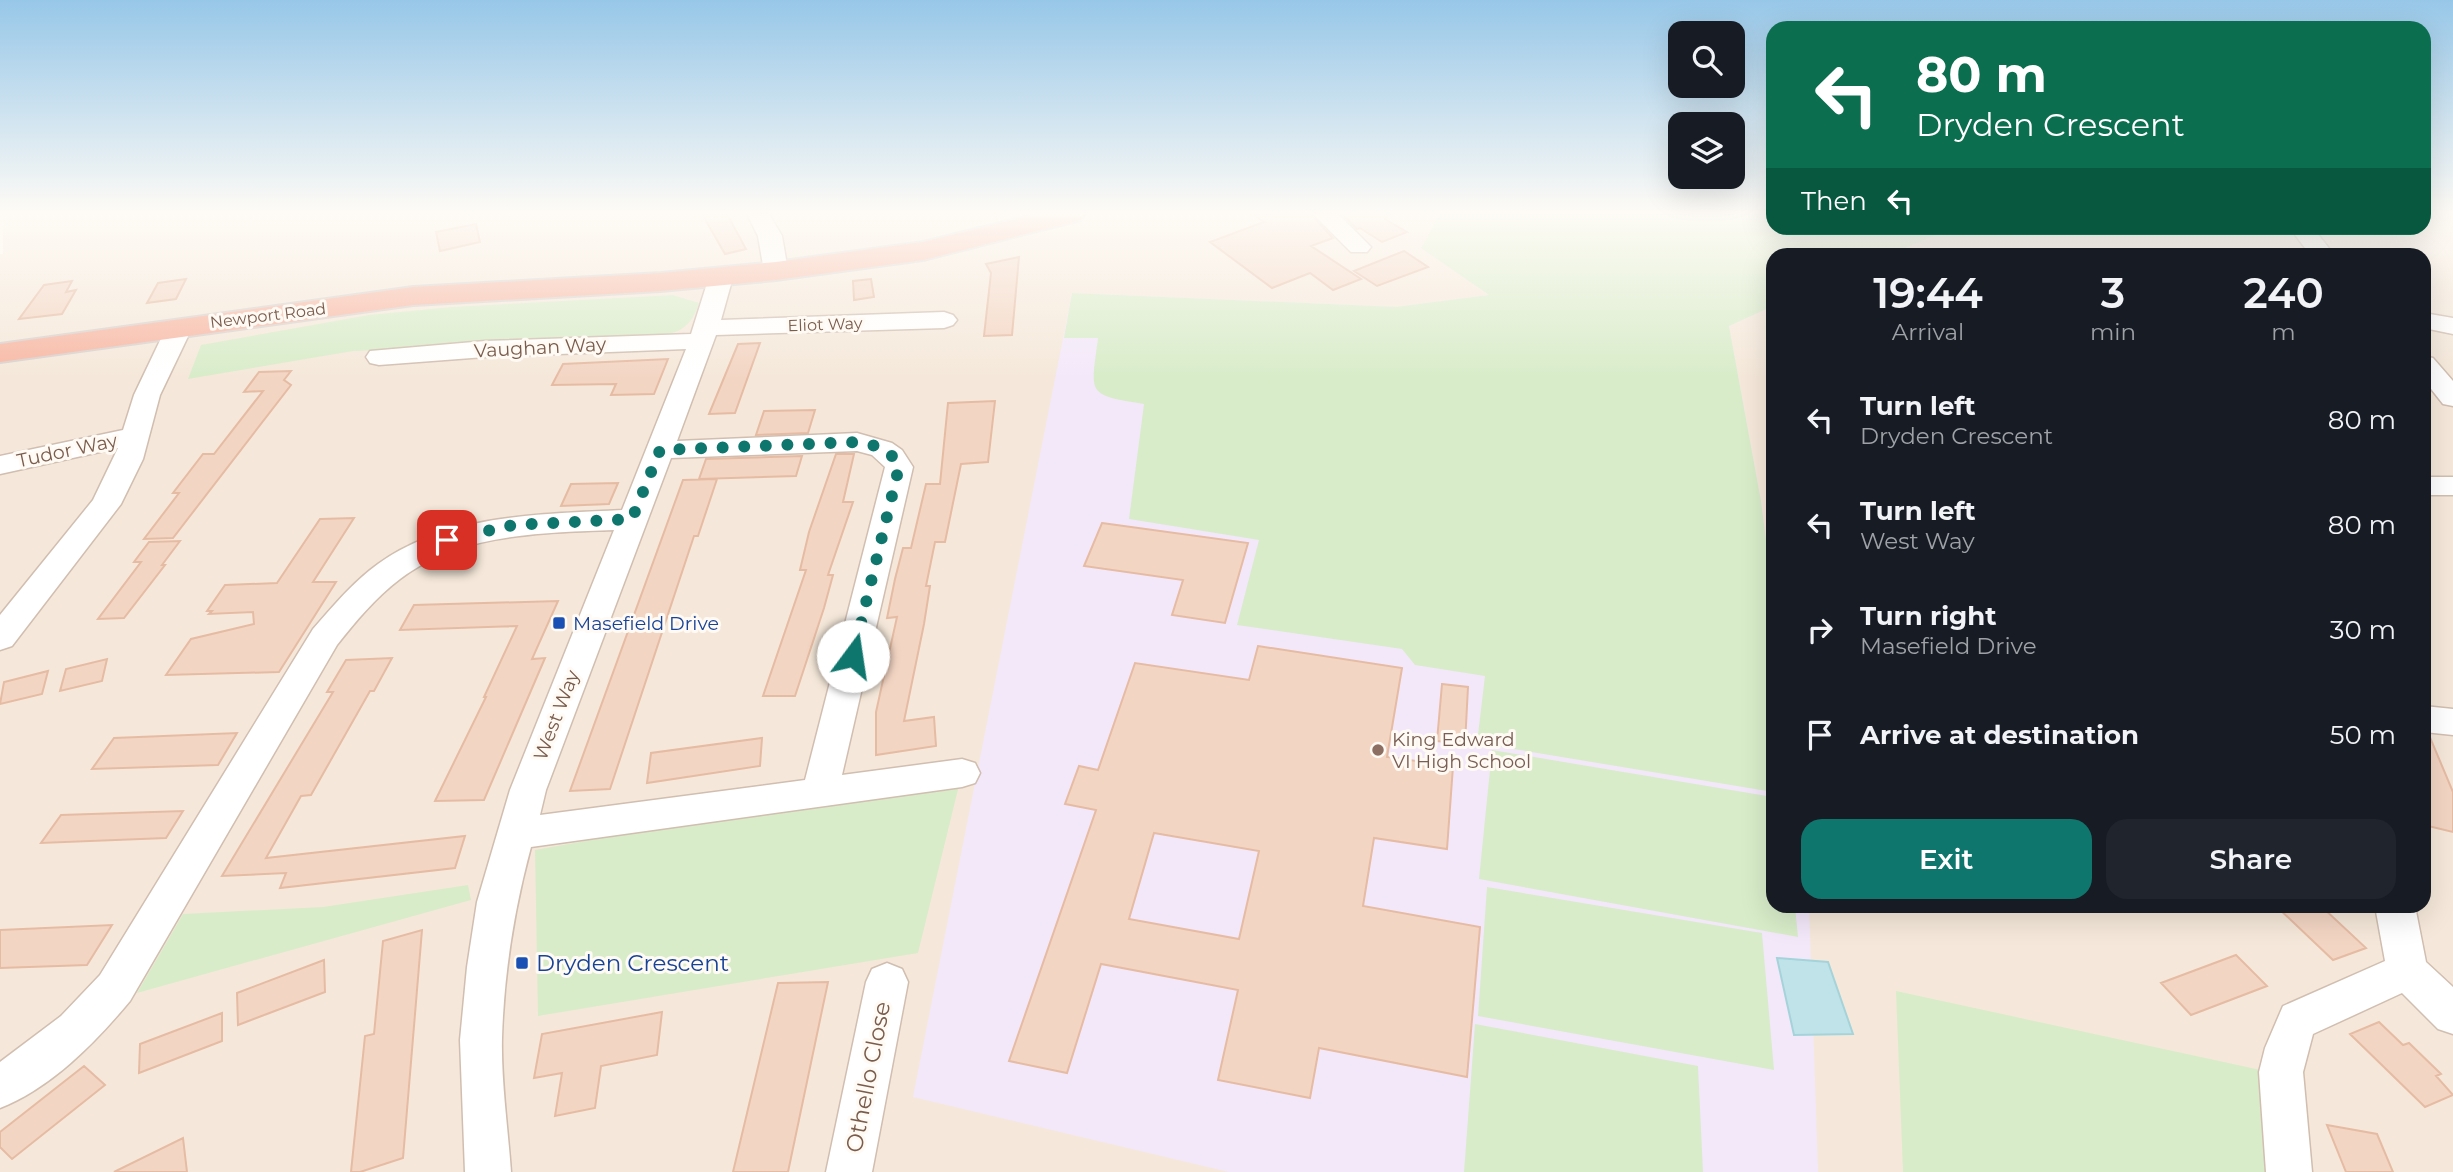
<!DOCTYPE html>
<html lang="en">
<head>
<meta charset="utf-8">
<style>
	body { margin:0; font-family:Montserrat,sans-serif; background:#20242c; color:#f1f3f6; height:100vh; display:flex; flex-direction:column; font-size:26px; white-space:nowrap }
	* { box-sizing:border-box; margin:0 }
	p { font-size:23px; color:#9ea1a6 }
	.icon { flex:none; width:38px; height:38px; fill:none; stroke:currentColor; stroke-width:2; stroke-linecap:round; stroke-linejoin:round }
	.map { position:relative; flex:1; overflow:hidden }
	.panel { position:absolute; left:1766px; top:248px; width:665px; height:665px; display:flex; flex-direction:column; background:#171b24; border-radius:21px; box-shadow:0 7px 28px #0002 }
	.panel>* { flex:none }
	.top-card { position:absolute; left:1766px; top:21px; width:665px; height:214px; border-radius:21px; box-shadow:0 7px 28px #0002; background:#0b6e4f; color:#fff; overflow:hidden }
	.controls { position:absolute; left:1668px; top:21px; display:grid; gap:14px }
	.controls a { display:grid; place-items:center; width:77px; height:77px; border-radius:14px; background:#171b24; box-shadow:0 7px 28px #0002; font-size:35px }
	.pin { position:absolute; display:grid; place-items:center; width:60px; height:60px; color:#fff; margin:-30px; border-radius:14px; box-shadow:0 4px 10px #0006 }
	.me { position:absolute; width:77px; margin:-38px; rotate:14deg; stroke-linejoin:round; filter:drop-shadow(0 0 5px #0008) }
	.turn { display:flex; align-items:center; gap:24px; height:147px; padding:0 35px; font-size:32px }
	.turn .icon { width:91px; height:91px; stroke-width:2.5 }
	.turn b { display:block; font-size:49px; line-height:60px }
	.then { display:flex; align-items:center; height:66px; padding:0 35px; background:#0003; gap:14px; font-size:26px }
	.eta { display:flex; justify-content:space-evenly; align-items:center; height:119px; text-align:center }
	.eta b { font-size:42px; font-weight:600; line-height:49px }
	.action { display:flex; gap:14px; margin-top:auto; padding:14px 35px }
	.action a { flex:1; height:80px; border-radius:21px; background:#0f766e; color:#fff; font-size:28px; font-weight:600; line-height:80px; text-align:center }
	.action a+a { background:#20242c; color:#f1f3f6 }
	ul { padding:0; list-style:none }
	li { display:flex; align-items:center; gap:21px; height:105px; padding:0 35px }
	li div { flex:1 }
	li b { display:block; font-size:26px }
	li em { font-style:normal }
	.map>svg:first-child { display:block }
	.residential { fill:#f5e8da; fill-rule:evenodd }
	.education { fill:#f3e8fa }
	.green { fill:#d8ecc9 }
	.water { fill:#bfe3e8; stroke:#a5d3da; stroke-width:2 }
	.building { fill:#f3d5c3; stroke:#e6bba3; stroke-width:2; fill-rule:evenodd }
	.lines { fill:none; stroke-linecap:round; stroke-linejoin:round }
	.minor-casing { stroke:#d1beb0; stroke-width:3 }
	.highway-casing { stroke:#dad1cd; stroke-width:4 }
	.minor { fill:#fff; fill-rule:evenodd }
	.highway { fill:#f7b7a3; fill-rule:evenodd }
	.route { stroke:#0f766e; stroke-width:12; stroke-dasharray:0 21.6 }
	.transit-dot { fill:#1a4fb4; stroke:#fffaf3; stroke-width:2.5 }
	.education-dot { fill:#8d6e63; stroke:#fffaf3; stroke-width:2.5 }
	.labels { text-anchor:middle; stroke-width:6; stroke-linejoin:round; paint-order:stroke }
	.far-street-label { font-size:16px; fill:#7a5c4d; stroke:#fffaf3 }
	.street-label { font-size:19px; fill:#7a5c4d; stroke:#fffaf3 }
	.transit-label { font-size:19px; fill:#164399; stroke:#fffaf3; text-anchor:start }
	.education-label { font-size:19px; fill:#785e54; stroke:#fffaf3; text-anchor:start }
	.near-transit-label { font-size:23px; fill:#164399; stroke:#fffaf3; text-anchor:start }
	.near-street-label { font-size:23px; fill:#7a5c4d; stroke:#fffaf3 }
</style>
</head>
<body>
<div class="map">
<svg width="2453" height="1172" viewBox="0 0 2453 1172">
	<rect width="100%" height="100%" fill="#fdf6ec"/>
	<path class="residential" d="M3,214H1773V228H2424V214H2453V1172H0V254H3ZM1773,256H2424V906H1773Z"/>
	<path class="education" d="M1440,214H1773V228H1952L1889,255L1773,256V306L1729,326L1761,501L1773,593V906L1809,907L1818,1172H1229L913,1097L1072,293L1396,307L1489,295L1421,248Z"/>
	<path class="green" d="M1440,214H1773V228H1952L1889,255L1773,256V306L1729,326L1761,501L1773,594V792L1477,743L1485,676L1415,665L1402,649L1237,625L1259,540L1129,519L1144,404C1085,395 1091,394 1098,338H1064L1072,293L1396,307L1489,295L1421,248Z
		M673,295L699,303C689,335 671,334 642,338L353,351L188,379L201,345L369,315L453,307Z
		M1492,750L1773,797V906L1795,907L1798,937L1479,879Z
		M962,773L918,953L538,1016L535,850Z
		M468,885L471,900L137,993L183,914L323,907Z
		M1487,887L1762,933L1774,1070L1478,1016Z
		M1896,991L2270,1072L2277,1172H1903Z
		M1475,1024L1698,1066L1703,1172H1464Z"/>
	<path class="water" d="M1777,958L1828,962L1853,1034L1794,1035Z"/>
	<path class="building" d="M702,214H727L746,249L725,254Z
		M1253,214H1311L1333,238L1311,246L1361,279L1333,290L1310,273L1272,288L1210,242L1264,222Z
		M1342,214H1390L1385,219L1407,232L1382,242L1360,228L1357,229Z
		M476,224L480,242L440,251L436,232Z
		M1404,251L1428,267L1377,286L1354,271Z
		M1019,257L1012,335L984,336L991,273L986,264Z
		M186,279L176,299L147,303L158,283Z
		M871,279L874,297L854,300L853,281Z
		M72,281L66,292L76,290L62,314L19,319L44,285Z
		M760,343L735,413L709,414L738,344Z
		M668,359L654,394L611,395L616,384L552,385L563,364Z
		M291,371L284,380L291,385L173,538L144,539L179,493H173L203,454H214L263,391L244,392L259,372Z
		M995,401L988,462L961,464L945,542H935L926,586H930L924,624L904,721L934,717L936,746L876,755V712L897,617L887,618L895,579L903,548H911L926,484H940L948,403Z
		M815,410L808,433L756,435L764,411Z
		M836,454H854L843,502H853L828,575H833L824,608L795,696H763L806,570H800L809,532Z
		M802,456L796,476L699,479L706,459Z
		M717,479L698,536H694L610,789L570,791L683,480Z
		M618,483L609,504L561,506L571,484Z
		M354,518L313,582H336L279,672L166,675L191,639L254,624L253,612L209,614L212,611H207L225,585L277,583L320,519Z
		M1102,523L1248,543L1225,623L1172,615L1183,580L1084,566Z
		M180,541L162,565H165L124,618L98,619L141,562H134L149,542Z
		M558,601L532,659L545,658L484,800L435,801L486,697H484L517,626L400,630L414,605Z
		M1258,646L1402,668L1387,757L1453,766L1447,849L1374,838L1363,906L1480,927L1467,1077L1319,1048L1310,1098L1218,1080L1238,990L1101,964L1067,1073L1009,1061L1096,810L1065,804L1079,766L1098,770L1135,663L1249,680ZM1154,833L1259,851L1239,939L1129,919Z
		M392,658L374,691H370L311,795L301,796L266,858L465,836L455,868L280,888L286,873L222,876L333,692H327L346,660Z
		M107,659L102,681L60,691L66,669Z
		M48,671L42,694L0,704L4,682Z
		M1442,684L1468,687L1465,744L1437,741Z
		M237,733L218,765L92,769L114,738Z
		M2424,735H2429L2453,792V832L2424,825Z
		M762,738L760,766L647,783L651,753Z
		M183,811L166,838L41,843L61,815Z
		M2276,906H2321L2366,948L2333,960Z
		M112,925L87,965L0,968V930Z
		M422,930L403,1158L360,1172H351L365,1036L374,1034L383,941Z
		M2236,955L2267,986L2191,1015L2161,983Z
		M324,960L325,992L238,1025L237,993Z
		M828,982L788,1172H733L778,983Z
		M662,1012L657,1055L601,1066L595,1108L555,1116L562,1073L534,1078L542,1034Z
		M222,1013V1041L139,1073L140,1044Z
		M2379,1022L2403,1045L2409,1043L2441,1074L2436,1076L2453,1095L2425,1107L2350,1034Z
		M84,1066L105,1085L12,1159L0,1147V1132Z
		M2327,1125L2377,1134L2393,1172H2346Z
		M183,1138L187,1172H114Z"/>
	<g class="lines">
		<g class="minor-casing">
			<path id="minor" d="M747,214H769L782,236L788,271L784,276H768L764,271L758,236Z
				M1313,214H1338L1371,247L1367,252H1351Z
				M2290,228H2313L2335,256H2311Z
				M721,270L729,272L733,277L721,320L944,312L953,315L957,320L953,325L944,328L716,335L677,441L857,433L892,443L902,450L913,467L842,775L962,759L975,763L980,773L975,783L962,787L531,847C514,910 504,973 502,1038C501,1082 508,1128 511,1172H465L460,1040L467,967L477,902L510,790L614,530C541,533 461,533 400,579C375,598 356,621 337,645L130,1001C95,1043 51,1088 0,1108V1062L61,1016L100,975L313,629C334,605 353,582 378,564C447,514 541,514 622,510L686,349L485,357L379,365L370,363L366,357L370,351L485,341L691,334L709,277L713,272ZM857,451L872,455L885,467L805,780L540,815L546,790L671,458Z
				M2424,313L2453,318V334L2424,328Z
				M179,320L188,323L192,328L160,395L143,459L121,504L12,646L0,650V615L93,500L118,448L0,474V456L123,430L134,395L166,328L170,323Z
				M2424,356L2433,358L2453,381V406L2443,404L2424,380Z
				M2424,477H2453V495H2424Z
				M2424,706L2453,709V735L2424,732Z
				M2375,906H2415L2426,962L2453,987V1034L2438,1029L2402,993L2313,1034L2303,1072L2312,1172H2266L2259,1072L2265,1048L2283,1006L2385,961Z
				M887,963L902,969L908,982L872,1172H826L866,982L872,969Z"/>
		</g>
		<g class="highway-casing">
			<path id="highway" d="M1036,214H1084L1081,220L923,260L776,280L661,291L413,305L0,362V344L413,287L661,273L776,262L923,242Z"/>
		</g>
		<use href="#minor" class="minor"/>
		<use href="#highway" class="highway"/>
	</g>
	<linearGradient id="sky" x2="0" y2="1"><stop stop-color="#97c7e8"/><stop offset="0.56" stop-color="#fefbf6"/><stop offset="1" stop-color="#fefbf6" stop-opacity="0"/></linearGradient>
	<rect width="2453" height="379" fill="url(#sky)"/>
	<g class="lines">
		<path class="route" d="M447,540L513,525L632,519L660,450L857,442C876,445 891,449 899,467L853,656"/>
	</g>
	<g class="transit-dot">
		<rect x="552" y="616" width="14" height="14" rx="3.5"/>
		<rect x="515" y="956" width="14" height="14" rx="3.5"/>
	</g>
	<circle class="education-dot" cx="1378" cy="750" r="7"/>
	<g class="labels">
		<g class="far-street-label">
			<text transform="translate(268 315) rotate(-7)" y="6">Newport Road</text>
			<text transform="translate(825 324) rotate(-2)" y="6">Eliot Way</text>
		</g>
		<g class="street-label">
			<text transform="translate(540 347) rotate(-3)" y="7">Vaughan Way</text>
			<text transform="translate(67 450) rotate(-12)" y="7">Tudor Way</text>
			<text transform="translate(556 715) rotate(-69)" y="7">West Way</text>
		</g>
		<g class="transit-label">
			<text x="573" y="630">Masefield Drive</text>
		</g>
		<g class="education-label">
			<text x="1392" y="746">King Edward<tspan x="1392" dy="22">VI High School</tspan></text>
		</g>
		<g class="near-transit-label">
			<text x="536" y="971">Dryden Crescent</text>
		</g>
		<g class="near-street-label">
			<text transform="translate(868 1077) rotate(-79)" y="8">Othello Close</text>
		</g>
	</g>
</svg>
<div class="controls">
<a><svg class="icon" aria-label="search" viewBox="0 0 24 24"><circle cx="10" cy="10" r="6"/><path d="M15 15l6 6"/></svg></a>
<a><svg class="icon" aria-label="layers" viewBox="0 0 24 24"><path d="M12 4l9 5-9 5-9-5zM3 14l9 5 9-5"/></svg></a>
</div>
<div class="pin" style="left:447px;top:540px;background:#d93025"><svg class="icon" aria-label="arrive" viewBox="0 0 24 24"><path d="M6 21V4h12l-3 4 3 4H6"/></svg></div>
<svg class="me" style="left:853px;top:656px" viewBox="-20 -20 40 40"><circle r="19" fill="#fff"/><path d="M0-13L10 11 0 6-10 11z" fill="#0f766e"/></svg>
<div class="top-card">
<div class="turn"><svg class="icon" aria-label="left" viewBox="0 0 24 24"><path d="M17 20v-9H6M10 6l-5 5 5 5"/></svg><div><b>80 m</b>Dryden Crescent</div></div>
<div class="then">Then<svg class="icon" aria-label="left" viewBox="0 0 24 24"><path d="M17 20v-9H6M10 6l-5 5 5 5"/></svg></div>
</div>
<section class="panel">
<div class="eta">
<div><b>19:44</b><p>Arrival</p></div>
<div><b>3</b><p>min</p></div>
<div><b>240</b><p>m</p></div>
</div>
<ul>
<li><svg class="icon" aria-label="left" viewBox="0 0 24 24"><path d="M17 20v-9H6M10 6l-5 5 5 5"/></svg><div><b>Turn left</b><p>Dryden Crescent</p></div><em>80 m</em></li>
<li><svg class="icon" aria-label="left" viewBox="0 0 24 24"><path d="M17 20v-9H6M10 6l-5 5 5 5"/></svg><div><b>Turn left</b><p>West Way</p></div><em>80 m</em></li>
<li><svg class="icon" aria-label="right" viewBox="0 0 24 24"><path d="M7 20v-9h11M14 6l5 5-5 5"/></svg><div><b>Turn right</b><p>Masefield Drive</p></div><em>30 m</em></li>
<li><svg class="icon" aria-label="arrive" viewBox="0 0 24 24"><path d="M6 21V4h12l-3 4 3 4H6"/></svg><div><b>Arrive at destination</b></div><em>50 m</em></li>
</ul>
<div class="action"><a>Exit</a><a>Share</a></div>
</section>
</div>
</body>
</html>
